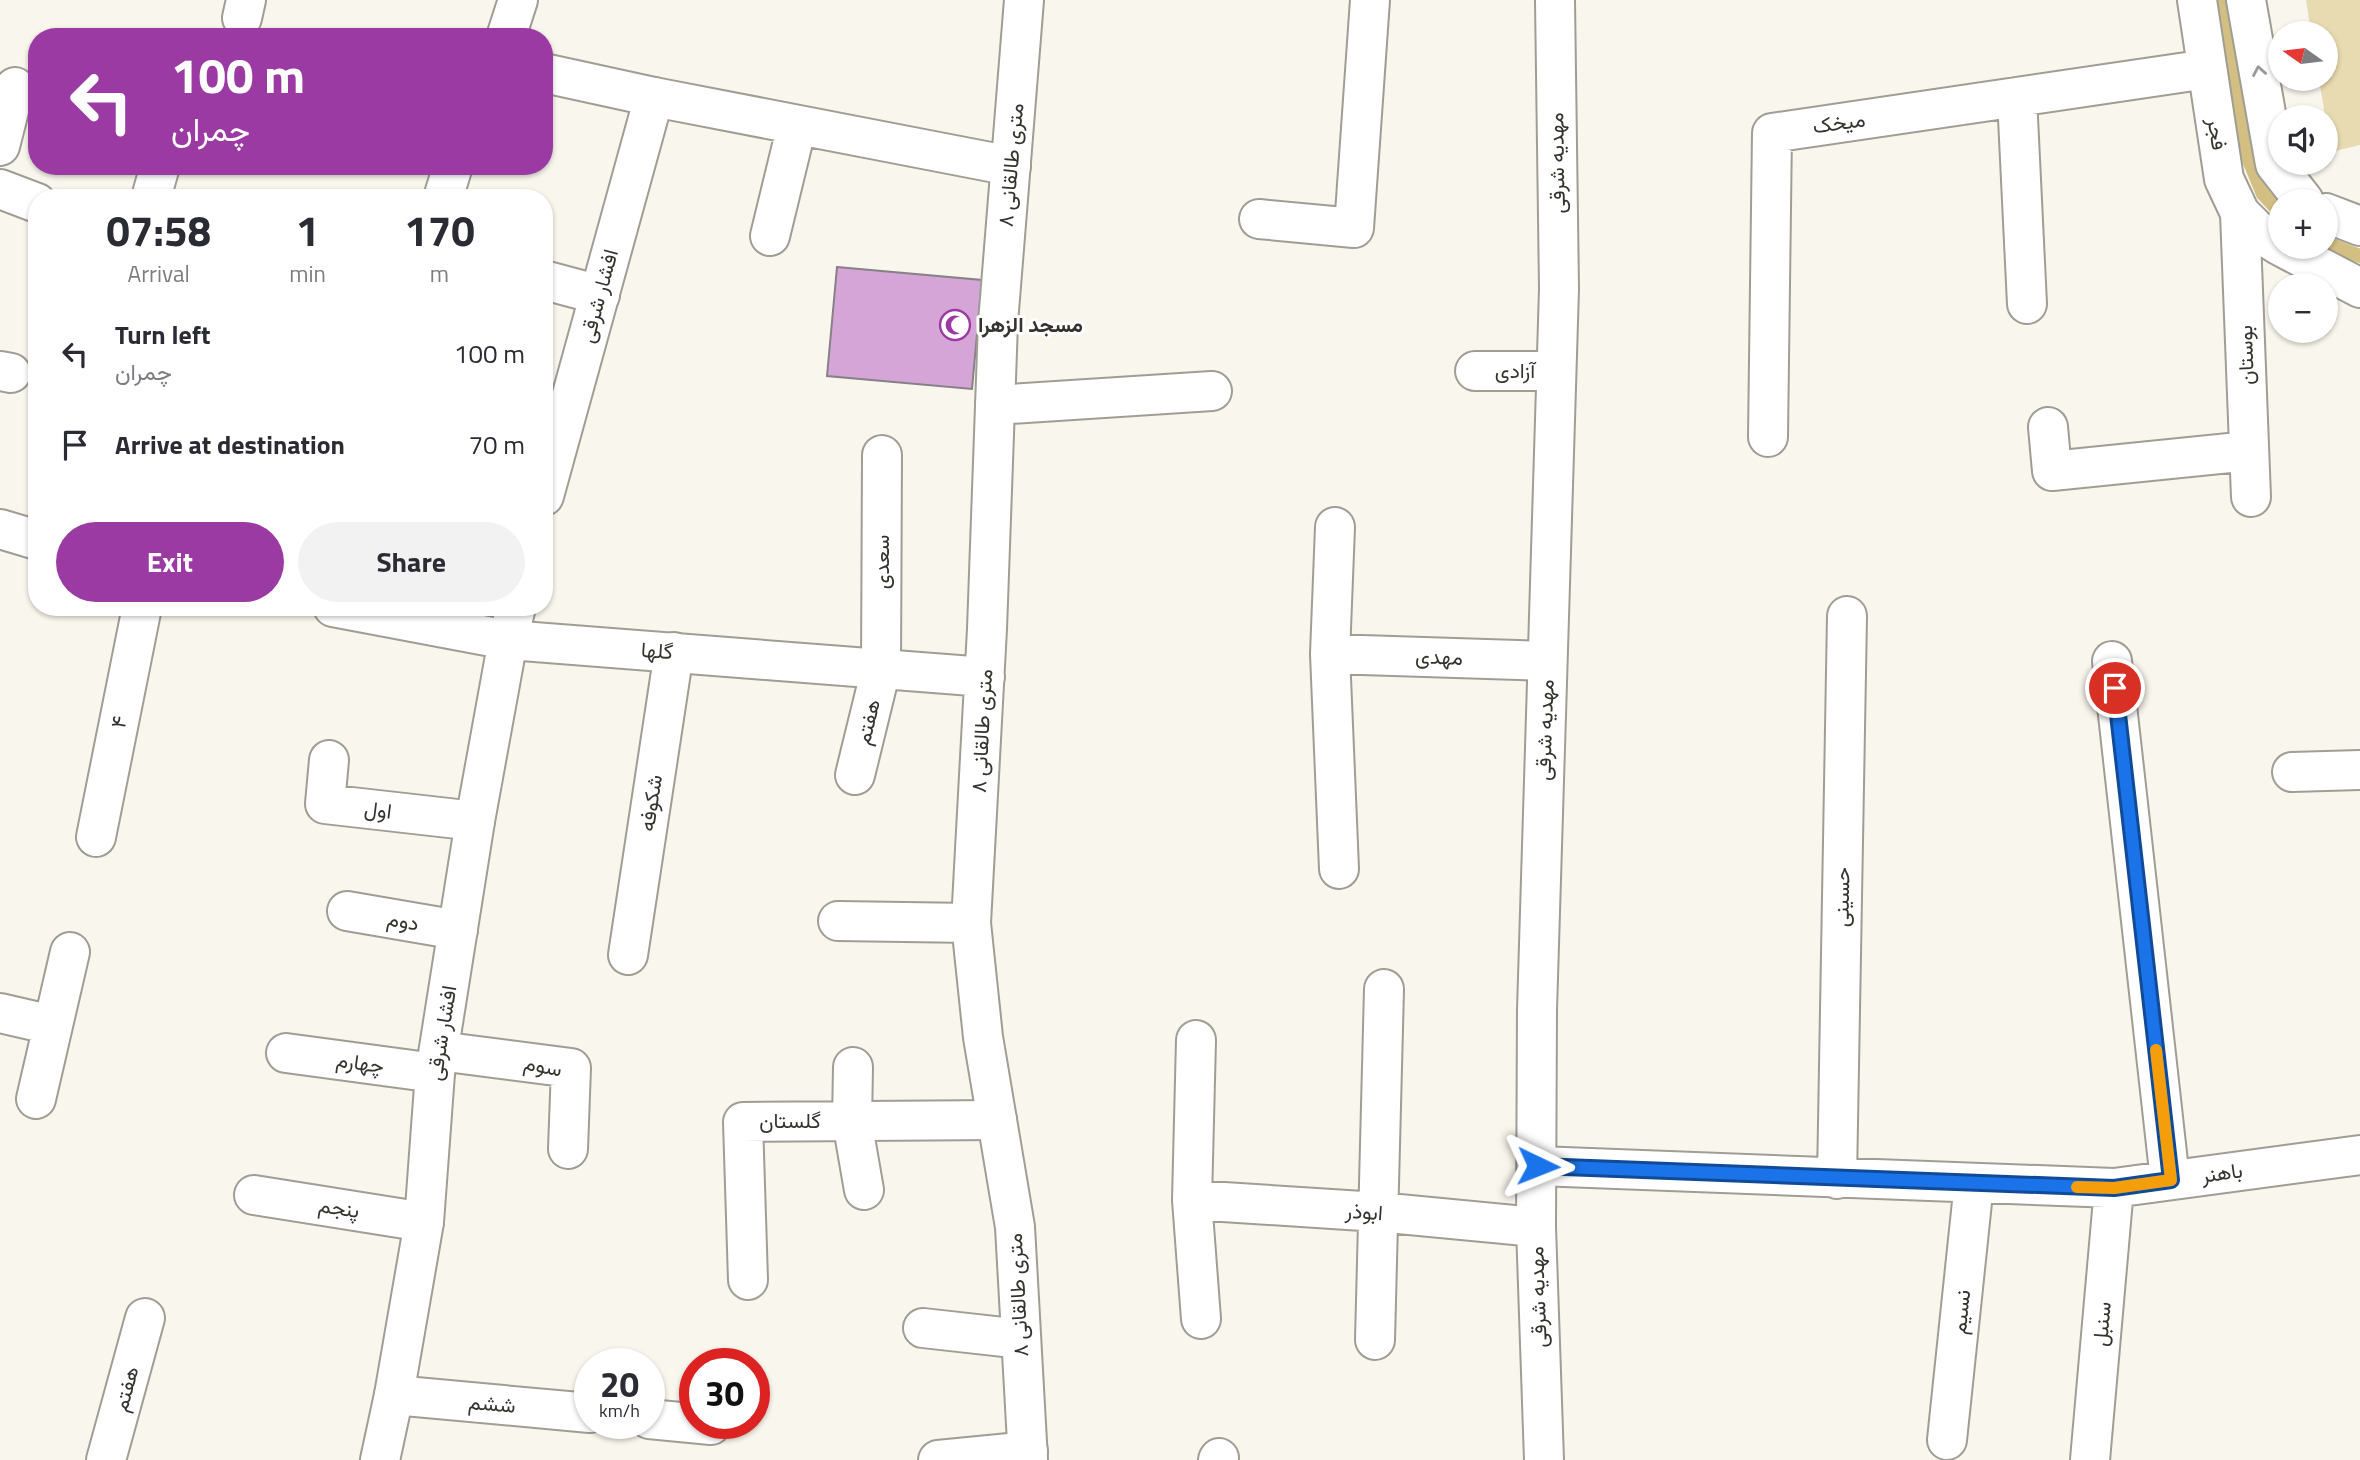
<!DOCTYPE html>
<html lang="en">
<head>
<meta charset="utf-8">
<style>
	body { margin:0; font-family:"Titillium Web",Vazirmatn,sans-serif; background:#f2f2f3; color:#2b2b33; height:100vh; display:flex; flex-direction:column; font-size:26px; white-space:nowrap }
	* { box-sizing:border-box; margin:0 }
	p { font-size:23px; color:#7c7c81 }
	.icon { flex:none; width:38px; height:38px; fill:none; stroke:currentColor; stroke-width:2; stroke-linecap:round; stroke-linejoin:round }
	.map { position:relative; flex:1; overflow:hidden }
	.side { position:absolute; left:28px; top:189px; width:525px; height:427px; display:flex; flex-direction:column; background:#fff; border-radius:28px; box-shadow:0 2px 5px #0004 }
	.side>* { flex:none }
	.banner { position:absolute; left:28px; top:28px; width:525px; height:147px; border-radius:28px; box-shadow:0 2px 5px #0004; background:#9b3aa2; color:#fff; overflow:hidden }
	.needle { width:46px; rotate:284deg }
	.tools { position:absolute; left:2268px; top:21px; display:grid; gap:14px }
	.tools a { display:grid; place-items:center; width:70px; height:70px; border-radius:50%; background:#fff; box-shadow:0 2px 5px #0004; font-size:35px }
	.speed { position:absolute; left:574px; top:1348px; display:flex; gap:14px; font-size:35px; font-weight:700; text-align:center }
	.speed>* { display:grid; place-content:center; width:91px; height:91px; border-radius:50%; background:#fff; box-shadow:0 2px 5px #0004; line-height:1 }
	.speed small { font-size:18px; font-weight:400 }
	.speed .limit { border:10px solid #d22; background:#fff; color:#111 }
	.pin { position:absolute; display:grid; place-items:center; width:60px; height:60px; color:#fff; margin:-30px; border:4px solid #fff; border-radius:50%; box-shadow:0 2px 7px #0007 }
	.me { position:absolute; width:77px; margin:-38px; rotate:92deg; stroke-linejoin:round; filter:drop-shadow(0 0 5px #0008) }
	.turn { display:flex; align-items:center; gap:24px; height:147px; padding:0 28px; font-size:32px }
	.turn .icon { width:91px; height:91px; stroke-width:2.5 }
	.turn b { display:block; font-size:49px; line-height:60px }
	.eta { display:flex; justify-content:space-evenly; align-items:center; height:119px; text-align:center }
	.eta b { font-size:42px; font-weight:700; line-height:49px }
	.action { display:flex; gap:14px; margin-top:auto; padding:14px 28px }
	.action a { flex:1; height:80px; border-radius:42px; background:#9b3aa2; color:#fff; font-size:28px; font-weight:700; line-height:80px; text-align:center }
	.action a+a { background:#f2f2f3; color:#2b2b33 }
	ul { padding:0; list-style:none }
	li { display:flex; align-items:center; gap:21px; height:91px; padding:0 28px }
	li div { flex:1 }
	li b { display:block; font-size:26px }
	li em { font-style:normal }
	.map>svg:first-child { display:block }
	.green { fill:#e8dbb1 }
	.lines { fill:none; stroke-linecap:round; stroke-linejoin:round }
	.stream { stroke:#d3bf81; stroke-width:14 }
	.building { fill:#d4a5d6; stroke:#878087; stroke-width:2 }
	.minor-casing { stroke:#a09d94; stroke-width:42 }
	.tertiary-casing { stroke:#a09d94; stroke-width:42 }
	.minor { stroke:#fff; stroke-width:38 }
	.tertiary { stroke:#fff; stroke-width:38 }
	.oneway { stroke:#9a9997 }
	.route-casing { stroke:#114b97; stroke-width:18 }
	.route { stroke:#1a73e8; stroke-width:12 }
	.slow { stroke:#f59e0b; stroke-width:12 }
	.labels { text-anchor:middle; stroke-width:6; stroke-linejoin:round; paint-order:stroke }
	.street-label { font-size:21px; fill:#34332f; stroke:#fff }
	.poi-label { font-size:21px; font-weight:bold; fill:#34332f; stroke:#fff; text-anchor:start }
</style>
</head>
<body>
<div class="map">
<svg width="2360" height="1460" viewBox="0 0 2360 1460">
	<rect width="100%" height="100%" fill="#f9f6ed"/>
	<path class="green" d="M2306,0H2360V145L2331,152L2319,79H2326V33H2311Z"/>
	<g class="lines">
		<path class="stream" d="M2223,0L2249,160L2263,194L2280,212
			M2326,243L2360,256"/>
	</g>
	<path class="building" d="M837,267L982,280L972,389L827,376Z"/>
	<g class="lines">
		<g class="minor-casing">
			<path id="minor" d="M242,18L246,0
				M506,37L518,0
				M544,73L654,97L1011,166
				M2017,97L2027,304
				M0,146L15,87
				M0,189L37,203
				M151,198L160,166
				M443,198L453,166
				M2240,213L2251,497
				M1259,219L1354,228L1370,0
				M770,236L797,125
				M544,280L600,295
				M0,371L11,373
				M1475,371H1556
				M995,405L1212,391
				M2048,427L2052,471L2249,451
				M1768,437L1772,133L2207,69
				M1335,527L1330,654L1339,869
				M1330,654L1547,661
				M2112,661L2170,1180
				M329,760L325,804L475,821
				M2292,772L2360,770
				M855,775L881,669L882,455
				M96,837L142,607
				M347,911L458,930
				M838,921L971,923
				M628,955L674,652
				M0,1013L52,1025
				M1196,1040L1192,1200L1201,1319
				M439,1051L571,1068L568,1149
				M286,1053L435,1073
				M853,1067L852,1121L864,1190
				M36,1099L70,952
				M1538,1166L2114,1188L2360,1155
				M1837,1179L1847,616
				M254,1195L424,1222
				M1192,1200L1378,1212L1536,1227
				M748,1280L743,1122L997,1120
				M923,1328L1021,1339
				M1375,1340L1384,989
				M394,1395L590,1413
				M649,1419L711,1425
				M1947,1440L1974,1183
				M106,1460L145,1318
				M938,1460L1028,1451
				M1218,1460L1219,1458
				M2090,1460L2114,1188"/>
		</g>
		<g class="tertiary-casing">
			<path id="tertiary" d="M1024,0L998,323L987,629L971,923L983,1037L1015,1227L1028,1460
				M2197,0L2224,179L2240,213L2261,234L2280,246
				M2246,0L2275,164L2304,201
				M2326,213L2360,226
				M2282,247L2360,288
				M544,496L654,97
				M0,529L37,540
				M333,607L508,640L985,677
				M380,1460L394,1395L424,1222L435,1073L475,821L508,640L516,607
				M1544,1460L1536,1227L1537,1010L1559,289L1555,0"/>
		</g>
		<use href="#minor" class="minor"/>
		<use href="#tertiary" class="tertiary"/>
	</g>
	<defs><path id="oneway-chevron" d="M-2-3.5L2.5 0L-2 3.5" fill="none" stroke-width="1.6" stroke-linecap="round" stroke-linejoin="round" transform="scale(1.75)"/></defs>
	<use class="oneway" href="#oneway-chevron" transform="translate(2259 71) rotate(-100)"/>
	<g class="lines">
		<g class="route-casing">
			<path id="route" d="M1538,1166L2114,1188L2171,1180L2115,688"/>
		</g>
		<use href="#route" class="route"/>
		<path class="slow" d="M2077,1187L2114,1188L2171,1180L2156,1050"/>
	</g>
	<defs>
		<g id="mosque-ring" transform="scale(1.575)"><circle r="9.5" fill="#fff" stroke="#9b3aa2" stroke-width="1.5"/><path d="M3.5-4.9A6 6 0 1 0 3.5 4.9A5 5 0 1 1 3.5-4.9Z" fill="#9b3aa2"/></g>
	</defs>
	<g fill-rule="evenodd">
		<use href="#mosque-ring" x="955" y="325"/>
	</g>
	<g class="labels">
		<g class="street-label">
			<text transform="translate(1839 123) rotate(-8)" y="7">میخک</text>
			<text transform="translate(2217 134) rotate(81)" y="7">فجر</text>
			<text transform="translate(1557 163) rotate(-91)" y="7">مهدیه شرقی</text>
			<text transform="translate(1011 165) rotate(-85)" y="7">۸ متری طالقانی</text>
			<text transform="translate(599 296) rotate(-75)" y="7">افشار شرقی</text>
			<text transform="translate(2246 355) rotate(-92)" y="7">بوستان</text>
			<text x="1515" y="378">آزادی</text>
			<text transform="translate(882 562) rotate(-90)" y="7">سعدی</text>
			<text transform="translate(657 651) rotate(4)" y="7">گلها</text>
			<text transform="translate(1439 657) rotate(2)" y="7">مهدی</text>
			<text transform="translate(119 722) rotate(-79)" y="7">۴</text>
			<text transform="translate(868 722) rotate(-76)" y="7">هفتم</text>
			<text transform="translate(1545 730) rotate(-88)" y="7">مهدیه شرقی</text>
			<text transform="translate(982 731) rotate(-87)" y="7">۸ متری طالقانی</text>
			<text transform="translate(651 803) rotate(-81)" y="7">شکوفه</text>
			<text transform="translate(378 810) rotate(7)" y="7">اول</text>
			<text transform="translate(1842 897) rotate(-89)" y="7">حسینی</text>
			<text transform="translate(403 921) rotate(10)" y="7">دوم</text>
			<text transform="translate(442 1033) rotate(-81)" y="7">افشار شرقی</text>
			<text transform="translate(360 1063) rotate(8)" y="7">چهارم</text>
			<text transform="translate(543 1066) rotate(11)" y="7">سوم</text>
			<text x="790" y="1128">گلستان</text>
			<text transform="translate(2222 1173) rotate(-8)" y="7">باهنر</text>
			<text transform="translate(339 1208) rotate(9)" y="7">پنجم</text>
			<text transform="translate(1364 1212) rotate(4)" y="7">ابوذر</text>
			<text transform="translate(1018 1295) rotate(-93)" y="7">۸ متری طالقانی</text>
			<text transform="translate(1538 1297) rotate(-92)" y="7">مهدیه شرقی</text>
			<text transform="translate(1961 1312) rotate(-84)" y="7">نسیم</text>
			<text transform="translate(2102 1324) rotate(-85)" y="7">سنبل</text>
			<text transform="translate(126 1389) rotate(-75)" y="7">هفتم</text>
			<text transform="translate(492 1404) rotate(5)" y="7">ششم</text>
		</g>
		<g class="poi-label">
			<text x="978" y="332">مسجد الزهرا</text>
		</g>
	</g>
</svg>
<div class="tools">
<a><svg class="needle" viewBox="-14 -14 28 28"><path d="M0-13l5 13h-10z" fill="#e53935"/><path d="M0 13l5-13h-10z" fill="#7c7c81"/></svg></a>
<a><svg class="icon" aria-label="sound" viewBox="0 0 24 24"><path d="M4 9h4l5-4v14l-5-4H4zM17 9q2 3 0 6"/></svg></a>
<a>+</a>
<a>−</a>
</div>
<div class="speed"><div>20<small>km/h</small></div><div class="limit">30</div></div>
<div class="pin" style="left:2115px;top:688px;background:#d93025"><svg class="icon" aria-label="arrive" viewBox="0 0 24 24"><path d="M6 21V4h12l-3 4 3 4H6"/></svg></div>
<svg class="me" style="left:1538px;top:1166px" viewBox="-20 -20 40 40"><path d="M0-17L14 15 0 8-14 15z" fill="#1a73e8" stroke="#fff" stroke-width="4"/></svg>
<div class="banner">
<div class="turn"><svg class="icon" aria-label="left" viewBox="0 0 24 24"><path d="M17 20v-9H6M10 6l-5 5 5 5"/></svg><div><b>100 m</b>چمران</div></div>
</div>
<section class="side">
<div class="eta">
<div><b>07:58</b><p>Arrival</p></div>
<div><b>1</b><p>min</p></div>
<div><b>170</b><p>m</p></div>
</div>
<ul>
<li><svg class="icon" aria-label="left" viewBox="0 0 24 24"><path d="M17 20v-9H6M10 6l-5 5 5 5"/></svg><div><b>Turn left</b><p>چمران</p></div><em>100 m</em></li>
<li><svg class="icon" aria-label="arrive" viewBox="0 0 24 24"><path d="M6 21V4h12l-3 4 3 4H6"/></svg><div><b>Arrive at destination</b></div><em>70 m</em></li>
</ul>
<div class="action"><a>Exit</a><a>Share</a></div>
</section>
</div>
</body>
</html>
